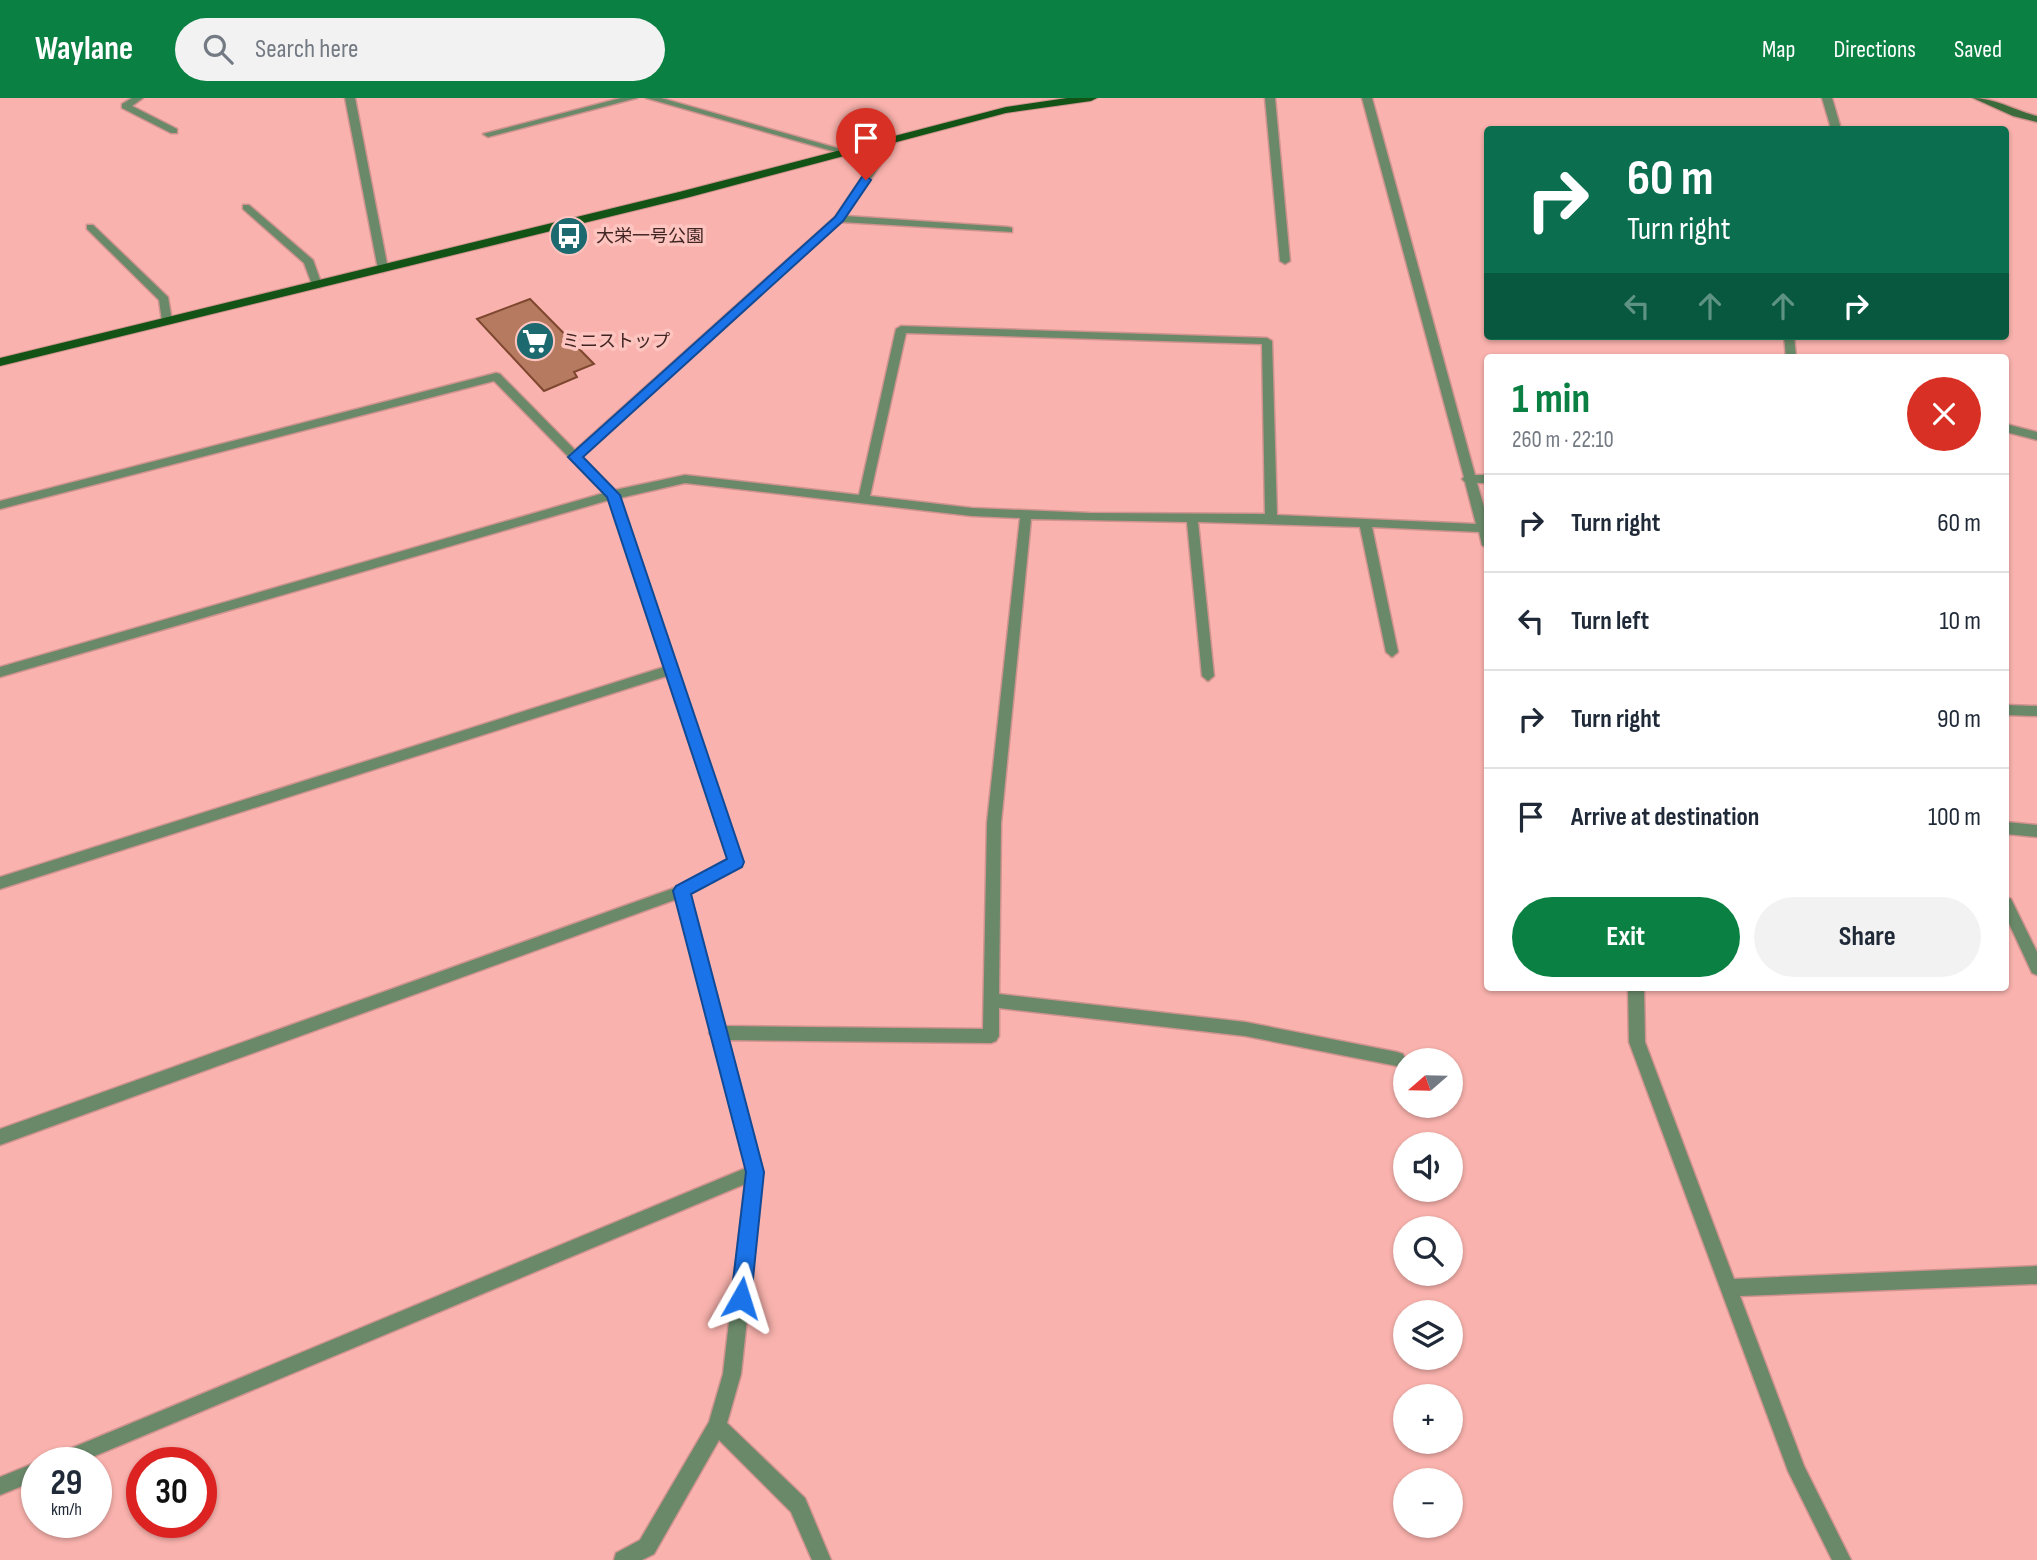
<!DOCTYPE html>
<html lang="en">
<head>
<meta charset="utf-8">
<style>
	body { margin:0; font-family:"Sofia Sans Condensed","Noto Sans JP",sans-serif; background:#f2f2f3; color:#1f2937; height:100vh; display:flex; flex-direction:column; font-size:26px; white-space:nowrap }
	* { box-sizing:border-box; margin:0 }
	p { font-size:23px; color:#747a83 }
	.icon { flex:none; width:38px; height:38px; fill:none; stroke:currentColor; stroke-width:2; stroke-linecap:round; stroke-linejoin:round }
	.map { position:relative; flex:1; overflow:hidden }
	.panel { position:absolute; left:1484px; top:256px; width:525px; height:637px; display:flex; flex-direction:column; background:#fff; border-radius:7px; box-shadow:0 2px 5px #0004 }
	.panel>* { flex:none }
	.hud { position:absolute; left:1484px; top:28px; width:525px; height:214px; border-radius:7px; box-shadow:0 2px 5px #0004; background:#0b6e4f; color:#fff; overflow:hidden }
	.needle { width:46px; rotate:250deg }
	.controls { position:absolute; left:1393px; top:950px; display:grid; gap:14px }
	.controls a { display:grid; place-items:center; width:70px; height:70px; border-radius:50%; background:#fff; box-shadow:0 2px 5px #0004; font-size:35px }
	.speed { position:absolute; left:21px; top:1349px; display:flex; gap:14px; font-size:35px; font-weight:700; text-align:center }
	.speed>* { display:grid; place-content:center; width:91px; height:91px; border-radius:50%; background:#fff; box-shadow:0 2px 5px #0004; line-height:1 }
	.speed small { font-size:18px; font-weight:400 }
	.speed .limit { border:10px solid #d22; background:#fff; color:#111 }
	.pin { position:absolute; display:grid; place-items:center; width:60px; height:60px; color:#fff; margin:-72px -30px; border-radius:50% 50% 50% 0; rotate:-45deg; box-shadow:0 0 7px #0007 }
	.pin .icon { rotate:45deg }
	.me { position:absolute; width:77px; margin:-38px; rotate:6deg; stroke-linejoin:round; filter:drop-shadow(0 0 5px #0008) }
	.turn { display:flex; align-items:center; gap:24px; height:147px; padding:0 28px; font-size:32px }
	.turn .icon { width:91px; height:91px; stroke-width:2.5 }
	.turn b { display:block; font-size:49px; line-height:60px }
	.lanes { display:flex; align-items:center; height:66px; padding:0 28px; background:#0003; justify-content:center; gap:35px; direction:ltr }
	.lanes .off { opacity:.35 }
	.round { display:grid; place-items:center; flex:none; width:74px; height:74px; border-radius:37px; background:#f2f2f3 }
	.head { display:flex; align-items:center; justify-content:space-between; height:119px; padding:0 28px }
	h1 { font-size:42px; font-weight:700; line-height:52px; color:#0b8043 }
	.action { display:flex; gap:14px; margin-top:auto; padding:14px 28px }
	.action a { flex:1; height:80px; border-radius:42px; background:#0b8043; color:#fff; font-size:28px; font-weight:700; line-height:80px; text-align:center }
	.action a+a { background:#f2f2f3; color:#1f2937 }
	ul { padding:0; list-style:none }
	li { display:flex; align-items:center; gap:21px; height:98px; padding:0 28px; border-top:2px solid #e0e1e3 }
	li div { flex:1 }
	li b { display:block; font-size:26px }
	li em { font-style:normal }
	header { display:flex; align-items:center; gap:42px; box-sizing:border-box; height:98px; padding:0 35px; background:#0b8043; color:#fff }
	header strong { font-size:33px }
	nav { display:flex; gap:38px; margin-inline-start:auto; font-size:24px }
	.search { width:490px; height:63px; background:#f2f2f3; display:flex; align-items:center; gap:18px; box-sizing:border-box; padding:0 24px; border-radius:38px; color:#747a83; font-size:26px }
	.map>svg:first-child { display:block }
	.building { fill:#b67a60; stroke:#7e472f; stroke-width:2 }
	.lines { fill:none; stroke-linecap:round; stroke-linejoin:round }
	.lane-casing { stroke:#d0938f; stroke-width:3 }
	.street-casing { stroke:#d0938f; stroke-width:3 }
	.secondary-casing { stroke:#d0938f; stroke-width:3 }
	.primary-casing { stroke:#d0938f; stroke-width:2 }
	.lane { fill:#6a8969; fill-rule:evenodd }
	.street { fill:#6a8969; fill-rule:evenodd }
	.secondary { fill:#3b6a3b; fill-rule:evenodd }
	.primary { fill:#135316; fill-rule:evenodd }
	.route { fill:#1a73e8; stroke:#114b97; stroke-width:2 }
	.labels { text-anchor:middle; stroke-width:7; stroke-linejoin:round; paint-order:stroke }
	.far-poi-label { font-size:18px; fill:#402523; stroke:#fec4bf; text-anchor:start }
</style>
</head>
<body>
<header>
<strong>Waylane</strong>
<div class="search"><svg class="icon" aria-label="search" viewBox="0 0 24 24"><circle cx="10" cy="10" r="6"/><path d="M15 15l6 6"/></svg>Search here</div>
<nav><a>Map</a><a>Directions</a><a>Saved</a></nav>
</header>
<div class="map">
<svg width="2037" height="1462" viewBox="0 0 2037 1462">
	<rect width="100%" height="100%" fill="#f9b2ad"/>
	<path class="building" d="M530,201L594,266L574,274L577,279L544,293L477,221Z"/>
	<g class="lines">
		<g class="lane-casing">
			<path id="lane" d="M2006,607L2037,608V618L2006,617Z"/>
		</g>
		<g class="street-casing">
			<path id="street" d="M132,0H143L132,8L177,31V35H171L122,10V6Z
				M345,0H355L388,171L383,174L378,171Z
				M621,0H637L488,39L483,36Z
				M646,0H661L851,54L843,56Z
				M1265,0H1275L1290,163L1285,166L1280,163Z
				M1362,0H1372L1475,377H1488V385H1477L1488,423V451L1482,447L1479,434L1372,429L1398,554L1392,559L1386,554L1360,429L1198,424L1214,578L1208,583L1202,578L1187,424L1031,421L1001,725L999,896L1245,924L1397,954L1403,956L1405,961L1403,966L1397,968L1245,938L999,910V938L996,943L991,945L728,942L763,1074L741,1276L727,1325L805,1400L831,1462H812L791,1414L719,1342L654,1456L642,1462H614L616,1455L640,1442L709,1324L723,1276L745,1086L78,1365H47L50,1359L746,1070L713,940L709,935L711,932L677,801L0,1047V1031L677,789L728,761L667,578L0,791V779L664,569L609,402L0,579V569L604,395L494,283L0,411V403L496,275L500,276L575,352L835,119L889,40L892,39L897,42L846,118L1008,129L1012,130V134L841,124L582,359L615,392L685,377L859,397L896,231L901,228L1267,240L1272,243L1277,417L1476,426L1465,384L1462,381L1464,379ZM906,235L1262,246L1265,416L1090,415L972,410L870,398ZM685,385L972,418L1020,420L987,725L983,931L725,928L690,796L741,768L743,764L620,400Z
				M1822,0H1832L1840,27L1839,32H1829L1830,27Z
				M243,107H249L313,162L322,187L321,189H313L304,165L243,111Z
				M87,127H93L168,199L172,223L171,225H163L162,223L159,202L87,131Z
				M1784,238H1794L1796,259H1786Z
				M2006,326L2037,334V342L2006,334Z
				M2006,724L2037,727V739L2006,736Z
				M2006,799L2011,801L2037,854V877L2032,875L2006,819Z
				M1628,889H1644L1645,944L1734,1181L2037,1168V1186L1740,1198L1804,1368L1851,1462H1832L1788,1373L1629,944Z
				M37,1364L40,1365H37V1382L0,1397V1379Z"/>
		</g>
		<g class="secondary-casing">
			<path id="secondary" d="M1973,0C1995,0 2016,13 2037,18V24L2013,18Z"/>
		</g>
		<g class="primary-casing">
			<path id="primary" d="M1067,0H1097L1091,3L1006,15L686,100L0,268V260L679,94L1006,9Z"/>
		</g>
		<use href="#lane" class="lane"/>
		<use href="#street" class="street"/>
		<use href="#secondary" class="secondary"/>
		<use href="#primary" class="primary"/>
	</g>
	<path class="route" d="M866,78L871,82L843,123L583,359L620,397L744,764L742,769L691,796L764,1074L751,1200L748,1207L741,1210L734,1207L731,1200L746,1074L673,793L676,788L727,761L607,399L568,359L835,119L862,79Z"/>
	<defs>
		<g id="bus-disc" transform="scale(2.0125)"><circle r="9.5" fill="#1d6970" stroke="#fec4bf"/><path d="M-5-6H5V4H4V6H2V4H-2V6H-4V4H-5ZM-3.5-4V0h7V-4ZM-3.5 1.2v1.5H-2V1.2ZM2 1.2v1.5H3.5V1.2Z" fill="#fff"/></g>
		<g id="supermarket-disc" transform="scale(2.0125)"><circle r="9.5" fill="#1d6970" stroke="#fec4bf"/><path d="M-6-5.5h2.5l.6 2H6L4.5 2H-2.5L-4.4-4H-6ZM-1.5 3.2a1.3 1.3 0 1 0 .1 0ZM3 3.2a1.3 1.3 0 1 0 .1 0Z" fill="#fff"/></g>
	</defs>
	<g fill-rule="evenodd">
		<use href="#bus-disc" x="569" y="138"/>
		<use href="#supermarket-disc" x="535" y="243"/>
	</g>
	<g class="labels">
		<g class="far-poi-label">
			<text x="596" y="144">大栄一号公園</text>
			<text x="562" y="249">ミニストップ</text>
		</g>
	</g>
</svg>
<div class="controls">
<a><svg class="needle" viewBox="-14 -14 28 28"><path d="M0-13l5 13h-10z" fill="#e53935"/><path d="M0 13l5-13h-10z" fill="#747a83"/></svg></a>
<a><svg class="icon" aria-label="sound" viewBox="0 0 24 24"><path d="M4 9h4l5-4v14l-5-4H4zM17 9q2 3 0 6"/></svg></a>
<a><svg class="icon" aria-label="search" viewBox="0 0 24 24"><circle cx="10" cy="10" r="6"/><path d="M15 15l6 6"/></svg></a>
<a><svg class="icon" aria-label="layers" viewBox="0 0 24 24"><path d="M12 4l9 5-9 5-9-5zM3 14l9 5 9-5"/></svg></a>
<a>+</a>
<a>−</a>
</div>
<div class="speed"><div>29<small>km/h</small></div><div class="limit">30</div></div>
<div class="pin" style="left:866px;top:82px;background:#d93025"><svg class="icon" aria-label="arrive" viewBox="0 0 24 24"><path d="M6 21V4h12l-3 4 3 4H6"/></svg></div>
<svg class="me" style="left:741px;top:1200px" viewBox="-20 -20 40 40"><path d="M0-17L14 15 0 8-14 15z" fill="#1a73e8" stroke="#fff" stroke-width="4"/></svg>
<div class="hud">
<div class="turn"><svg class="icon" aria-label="right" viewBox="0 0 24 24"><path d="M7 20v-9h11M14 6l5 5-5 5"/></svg><div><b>60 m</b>Turn right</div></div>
<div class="lanes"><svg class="icon off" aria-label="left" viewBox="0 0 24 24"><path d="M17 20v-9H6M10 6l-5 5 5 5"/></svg><svg class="icon off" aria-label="ahead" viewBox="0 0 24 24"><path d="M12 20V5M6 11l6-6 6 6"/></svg><svg class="icon off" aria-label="ahead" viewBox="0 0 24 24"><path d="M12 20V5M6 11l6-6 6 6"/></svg><svg class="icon" aria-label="right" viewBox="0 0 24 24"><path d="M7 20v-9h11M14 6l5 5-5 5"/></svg></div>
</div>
<section class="panel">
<div class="head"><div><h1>1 min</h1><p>260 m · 22:10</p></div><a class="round" style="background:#d93025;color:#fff"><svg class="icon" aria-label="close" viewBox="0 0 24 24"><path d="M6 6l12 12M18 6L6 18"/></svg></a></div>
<ul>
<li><svg class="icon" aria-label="right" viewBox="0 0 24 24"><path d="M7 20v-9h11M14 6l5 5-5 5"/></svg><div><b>Turn right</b></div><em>60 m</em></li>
<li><svg class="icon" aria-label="left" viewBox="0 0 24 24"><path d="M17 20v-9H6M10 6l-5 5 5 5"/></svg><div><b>Turn left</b></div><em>10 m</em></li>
<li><svg class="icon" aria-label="right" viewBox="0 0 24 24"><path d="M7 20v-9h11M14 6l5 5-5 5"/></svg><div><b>Turn right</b></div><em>90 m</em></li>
<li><svg class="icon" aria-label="arrive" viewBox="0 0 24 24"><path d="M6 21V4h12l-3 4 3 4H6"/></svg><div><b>Arrive at destination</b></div><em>100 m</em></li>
</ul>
<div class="action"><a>Exit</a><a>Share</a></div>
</section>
</div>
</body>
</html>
